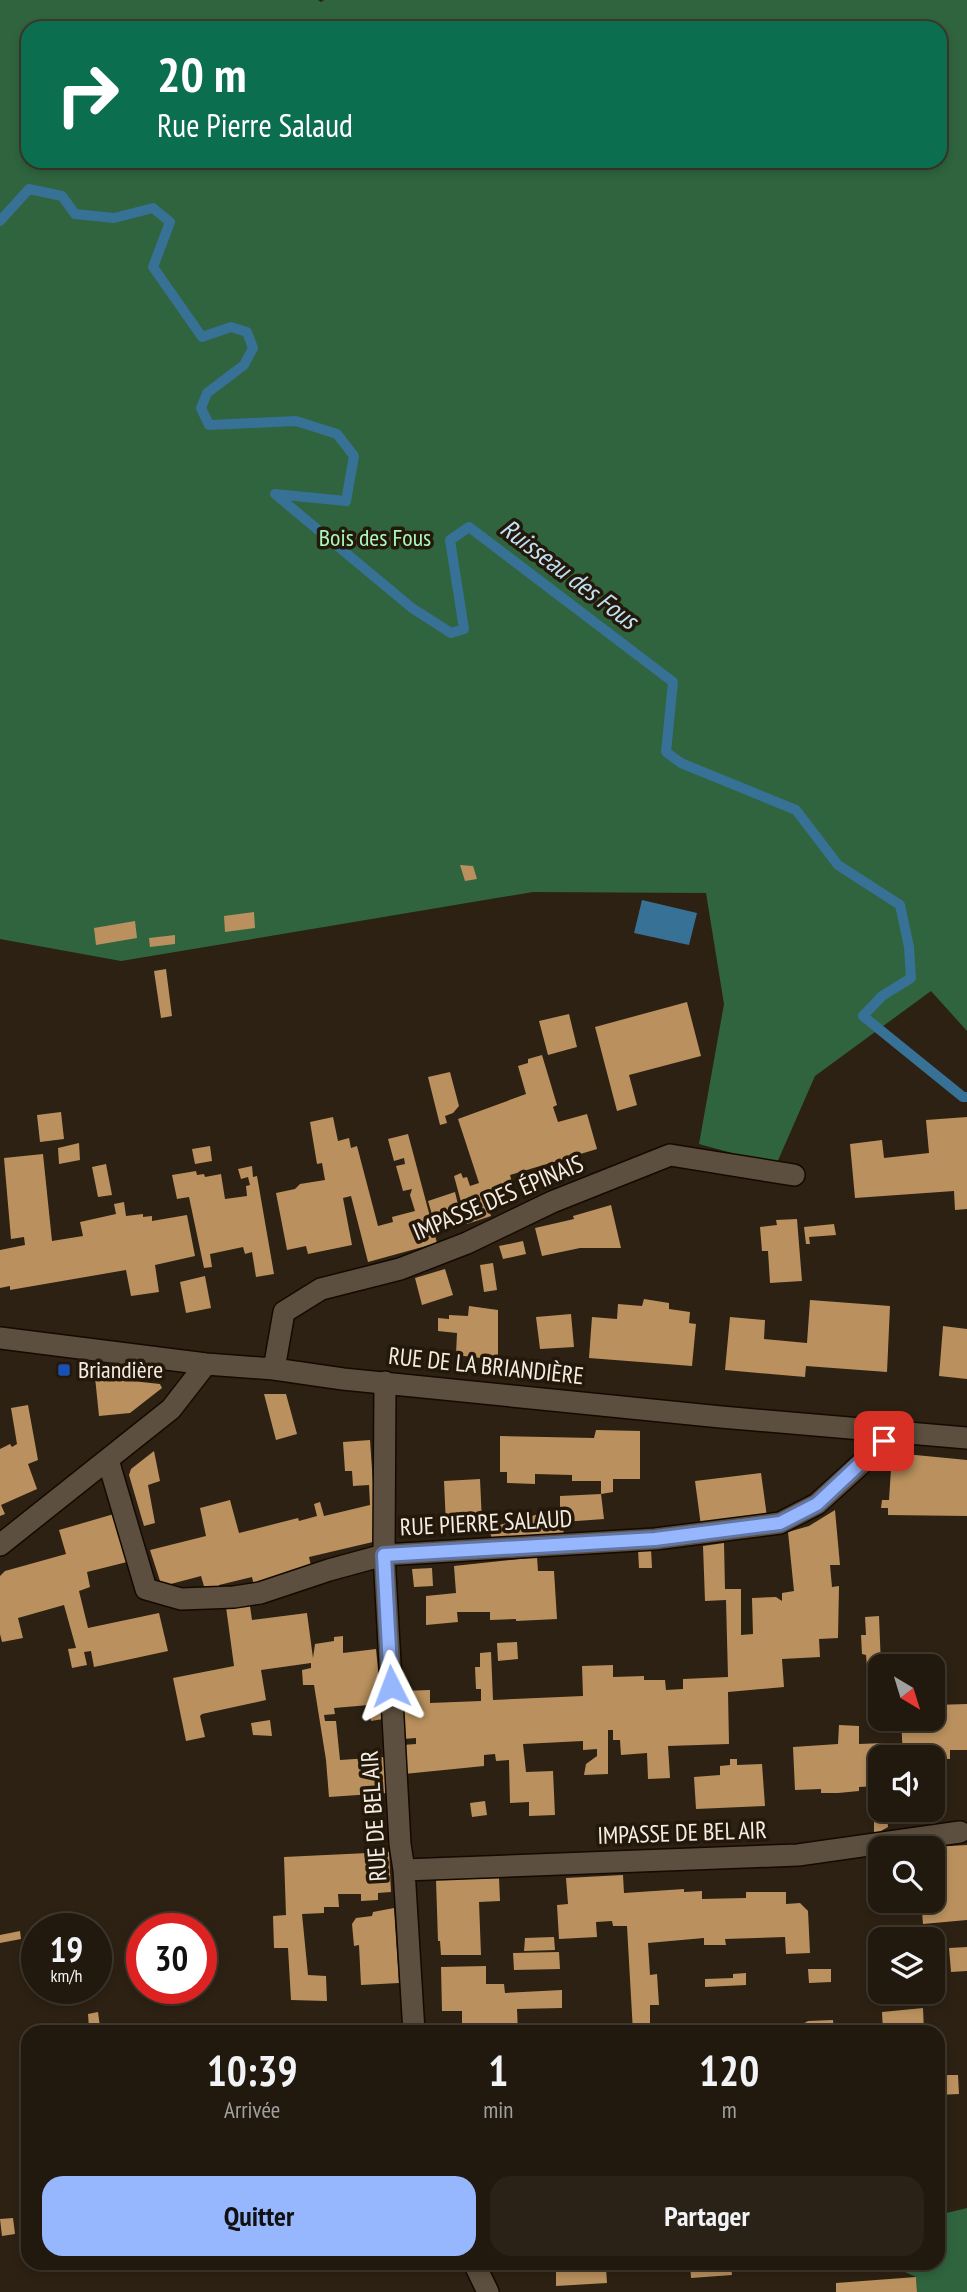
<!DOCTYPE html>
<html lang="fr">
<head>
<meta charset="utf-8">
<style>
	body { margin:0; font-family:"PT Sans Narrow",sans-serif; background:#2a2217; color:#f1f3f6; height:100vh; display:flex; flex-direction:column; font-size:26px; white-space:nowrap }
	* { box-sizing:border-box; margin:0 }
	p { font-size:23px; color:#a2a09e }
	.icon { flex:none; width:38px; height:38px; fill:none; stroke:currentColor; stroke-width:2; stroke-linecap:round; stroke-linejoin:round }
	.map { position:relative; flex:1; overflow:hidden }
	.drawer { position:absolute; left:21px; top:2025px; width:924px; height:245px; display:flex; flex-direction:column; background:#22190e; border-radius:21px; box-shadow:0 4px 10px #0003,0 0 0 2px #3f382e }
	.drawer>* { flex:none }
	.hud { position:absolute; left:21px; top:21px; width:926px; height:147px; border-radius:21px; box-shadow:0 4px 10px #0003,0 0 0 2px #3f382e; background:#0b6e4f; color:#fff; overflow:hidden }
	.needle { width:46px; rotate:142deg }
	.tools { position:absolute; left:868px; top:1654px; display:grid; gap:14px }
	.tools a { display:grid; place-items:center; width:77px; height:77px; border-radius:14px; background:#22190e; box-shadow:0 4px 10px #0003,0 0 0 2px #3f382e; font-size:35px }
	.speed { position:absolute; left:21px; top:1913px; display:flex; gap:14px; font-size:35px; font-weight:700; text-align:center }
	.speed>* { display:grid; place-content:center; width:91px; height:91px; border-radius:50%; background:#22190e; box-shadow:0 4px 10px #0003,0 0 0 2px #3f382e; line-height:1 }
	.speed small { font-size:18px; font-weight:400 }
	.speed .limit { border:10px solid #d22; background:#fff; color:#111 }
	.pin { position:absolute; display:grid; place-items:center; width:60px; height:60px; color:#fff; margin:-30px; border-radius:14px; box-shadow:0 4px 10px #0006 }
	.me { position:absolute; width:77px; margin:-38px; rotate:357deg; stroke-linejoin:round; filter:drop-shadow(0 0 5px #0008) }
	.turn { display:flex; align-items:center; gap:24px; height:147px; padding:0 21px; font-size:32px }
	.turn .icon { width:91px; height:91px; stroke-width:2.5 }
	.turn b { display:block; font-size:49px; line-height:60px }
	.eta { display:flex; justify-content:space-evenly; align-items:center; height:119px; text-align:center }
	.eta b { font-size:42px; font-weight:600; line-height:49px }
	.primary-button { display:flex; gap:14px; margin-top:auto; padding:14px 21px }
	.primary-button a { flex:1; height:80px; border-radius:21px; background:#96b6fd; color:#111; font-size:28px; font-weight:600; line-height:80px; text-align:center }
	.primary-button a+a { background:#2a2217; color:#f1f3f6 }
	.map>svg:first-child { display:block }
	.forest { fill:#2f643e; fill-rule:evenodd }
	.water { fill:#377196 }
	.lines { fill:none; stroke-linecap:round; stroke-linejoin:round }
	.stream { stroke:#377196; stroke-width:10 }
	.building { fill:#ba915e }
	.minor-casing { stroke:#150a01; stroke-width:24 }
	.minor { stroke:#5c4f3f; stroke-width:21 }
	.route-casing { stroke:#6276a4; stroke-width:18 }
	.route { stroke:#96b6fd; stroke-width:12 }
	.transit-dot { fill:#1a4fb4; stroke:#23180a; stroke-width:2.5 }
	.labels { text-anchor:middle; stroke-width:7; stroke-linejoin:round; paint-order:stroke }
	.park-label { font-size:24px; fill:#a9fabd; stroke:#23180a }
	.street-label { font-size:24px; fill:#f5ede4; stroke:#23180a }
	.poi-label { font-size:24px; fill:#f5ede4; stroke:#23180a; text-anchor:start }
	.water-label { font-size:26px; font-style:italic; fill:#c0e0f6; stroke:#23180a }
</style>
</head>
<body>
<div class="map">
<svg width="967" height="2292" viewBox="0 0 967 2292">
	<rect width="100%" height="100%" fill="#2d2113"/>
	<path class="forest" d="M0,0H318L321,2L324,0H967V1031L931,991L815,1076L776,1165L699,1144L724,1004L706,893L533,892L121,961L0,939ZM28,28H940V161H28Z
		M967,2208V2292H917L916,2277L905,2272L896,2263H938V2215Z"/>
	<path class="water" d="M642,900L697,913L689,945L634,933Z"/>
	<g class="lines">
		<path class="stream" d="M0,221L29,189L62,196L75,214L114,218L153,208L170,222L153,267L202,337L231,327L247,332L253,348L244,365L207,393L201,408L209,425L296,421L337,434L354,456L346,501L275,494L412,608L451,633L464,629L450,540L469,527L673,682L666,752L681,763L796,810L838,865L900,905L909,947L911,978L882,996L863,1016L963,1097H967"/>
	</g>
	<path class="building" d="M460,865L473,866L477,879L465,881Z
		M254,912L255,928L225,932L224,916Z
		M135,921L137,938L96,945L94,928Z
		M175,935V944L150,947L149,938Z
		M166,969L172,1016L161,1018L154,971Z
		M687,1002L701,1056L629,1075L637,1105L617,1111L595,1027Z
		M569,1014L577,1047L548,1055L539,1021Z
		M542,1055L557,1105L553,1107L558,1122L587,1114L597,1149L510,1175L517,1201L489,1210L491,1216L467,1224L454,1176L461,1173L463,1178L467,1177L470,1186L479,1183L458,1119L526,1094L518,1066L528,1063V1059Z
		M450,1072L459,1106L453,1113L445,1116L447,1123L440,1125L428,1077Z
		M61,1112L64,1139L40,1142L37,1115Z
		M333,1117L338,1141L349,1138L351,1148L357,1146L378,1226L393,1222L392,1217L415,1211L410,1195L412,1189L403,1191L396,1166L405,1164L404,1158L394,1161L388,1139L408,1134L437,1243L368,1262L351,1196L343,1198L352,1245L308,1254L306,1246L287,1250L276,1193L295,1189L300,1184L325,1180L322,1163L317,1164L310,1122Z
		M967,1117V1209L955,1210L954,1191L855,1198L850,1144L882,1140L884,1158L929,1153L926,1120Z
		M79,1143L80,1160L59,1164L58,1148Z
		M210,1146L212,1161L195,1164L192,1149Z
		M43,1154L52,1241L83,1236L80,1222L116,1214L114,1204L124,1202L126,1216L143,1214V1217L152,1216V1221L187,1215L195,1256L155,1265L159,1292L131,1296L126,1270L10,1290V1286L0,1288V1250L25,1245L24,1237L11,1239L4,1158Z
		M106,1164L112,1195L98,1197L92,1167Z
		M252,1166L253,1177L257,1176L274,1274L256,1277L252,1252L245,1254L243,1247L210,1254L212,1267L204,1268L189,1197L177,1199L172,1175L196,1171L197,1175L204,1174L205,1177L221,1174L225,1199L247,1196L246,1186L250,1185L248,1177L241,1179L238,1169Z
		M455,1192L462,1221L436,1228L428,1201Z
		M611,1205L621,1248H580L542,1256L535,1228L574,1219L573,1216Z
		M797,1219L802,1281L770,1283L768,1251H762L760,1227L777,1225L776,1220Z
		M834,1224L836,1235L809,1237L810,1244H806L804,1227Z
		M523,1241L526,1254L503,1259L499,1246Z
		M493,1263L497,1290L484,1292L480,1265Z
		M445,1269L453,1295L422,1305L415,1278Z
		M205,1276L211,1308L186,1313L180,1282Z
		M644,1299L669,1303V1309L690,1312L689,1323L696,1324L692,1366L589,1358L592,1317L617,1319L618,1304L642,1306Z
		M810,1300L890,1306L887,1372L806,1366L805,1377L725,1370L730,1317L765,1320L764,1339L807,1343Z
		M469,1306L498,1310V1360L456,1355L457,1333L438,1331V1318L449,1319V1315L468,1316Z
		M571,1314L574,1347L540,1349L536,1317Z
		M943,1326L967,1329V1379L939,1376Z
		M95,1377L160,1384L162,1388L130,1413L99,1416Z
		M264,1394H286L297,1434L276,1440Z
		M28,1405L38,1460L28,1464L37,1489L1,1505L5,1514L0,1516V1449L10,1444L12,1447L17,1444L11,1408Z
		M596,1430L640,1431V1479H613V1492L601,1494V1481H572V1475L535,1474V1484L507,1483V1472H500V1436L594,1438Z
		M370,1440L377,1541L309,1557L312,1570L254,1586L252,1577L219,1585L221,1592L206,1593L201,1576L163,1586L161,1584L150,1550L206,1536L200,1508L230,1500L239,1533L298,1518L299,1521L317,1516L314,1504L320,1502L324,1516L370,1505L369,1485L353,1486L352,1471H345L343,1442Z
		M154,1451L160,1481L148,1485L155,1523L144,1526L129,1475L131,1469Z
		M905,1454L967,1460V1516L888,1515V1508H881L882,1500H889L891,1469Z
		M761,1473L767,1517L701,1526L695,1481Z
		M480,1479L482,1522L446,1525L444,1481Z
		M601,1494L604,1519L563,1522L564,1539L493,1544L489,1528L560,1508V1496Z
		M835,1510L840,1565H830L832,1587L839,1586L838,1638L819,1639L820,1657L782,1659L784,1687L728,1692L729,1744L668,1746L670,1778L648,1779L647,1753L621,1755L620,1740H613V1730H608V1774L584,1775L586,1764L597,1756V1749L583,1750V1741L523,1744L526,1772L553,1771L555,1815L529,1816V1802L510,1803L509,1760L496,1761L495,1754L484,1755V1766L404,1774L403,1745L416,1744V1738L403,1739L401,1691L430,1690V1703L481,1701V1689H476L475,1667H480V1653L491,1652L493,1700L583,1696L582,1666L613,1665V1677L644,1676V1680H665L666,1690L683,1689V1679L728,1677L726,1600L705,1601L703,1546L724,1543L725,1589H741V1635L753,1634L752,1598L776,1597L782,1601V1593L794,1591L788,1532L809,1526Z
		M114,1514L127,1562L87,1572L90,1587L79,1591L88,1628L159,1613L168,1651L94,1667L91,1651L84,1652L87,1665L72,1668L68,1649L76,1648L64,1605L18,1618L23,1638L2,1642L0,1634V1576L5,1571L66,1554L59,1530Z
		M638,1549H651L652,1568H639Z
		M537,1557L538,1571H554L557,1619L516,1621V1619L490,1620V1612H457L458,1622L426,1625V1596L456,1593L454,1566Z
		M432,1568L433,1586L414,1587L412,1569Z
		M250,1606L252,1620L307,1613L313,1658L315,1644L334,1641V1637L343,1636V1653L376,1649L383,1719L371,1721L369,1705L334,1708L335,1714L324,1715L325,1721H336L340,1760L385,1757L387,1793L329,1797L326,1760L314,1685H303L302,1670L311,1668V1663L261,1670L266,1700L202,1714L200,1716L205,1737L186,1741L173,1678L234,1666L226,1607Z
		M879,1616L881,1666L867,1667L866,1655L862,1654L861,1635H866L865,1617Z
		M517,1642L518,1659L498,1661L497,1643Z
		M967,1704V1750H950V1759L903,1757L901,1718H933L935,1705Z
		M270,1720L272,1736L253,1735L251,1723Z
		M839,1725L859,1726V1744L884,1743L885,1757H880V1786L859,1787V1791L838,1793H821V1789L795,1790L793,1747L838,1744Z
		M730,1759H737V1765L762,1764L765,1806L696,1809L694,1777L720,1775V1766L730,1765Z
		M485,1801L487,1815L472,1817L470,1803Z
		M874,1815H887L888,1827L874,1835Z
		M967,1845V1920L923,1924L921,1900H933V1847Z
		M389,1852L391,1892L378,1893V1900L361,1901V1894H338L339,1907H324V1913L302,1914L308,1975L326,1976L327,2001L291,2000L288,1948H274L273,1916L286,1915L284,1857Z
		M623,1875L624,1893L684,1889V1892L702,1891V1899L746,1898V1892H786V1904L800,1903L808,1911L810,1953L786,1954L785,1937L725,1939L726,1945H704V1938L648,1943L650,1975L657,1974L659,2005H650V2032H633L627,1926H613L612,1921L596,1922L597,1937L559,1939L557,1905L568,1904L566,1878Z
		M499,1878L500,1901L479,1902L481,1955H441L440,1941H438L436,1880Z
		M394,1908L399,1983L361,1985L359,1945L354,1946L352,1924L356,1918L372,1916L373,1912Z
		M20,1931L21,1939L0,1943V1935Z
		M554,1937L555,1950L524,1951L525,1938Z
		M967,1947V1971L951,1972L949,1948Z
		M880,1951V1967H870L869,1952Z
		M559,1952L560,1969L514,1970L513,1953Z
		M486,1966V1984H504L505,1993L562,1990V2008L517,2009L518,2032H462V2011H442L441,1967Z
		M808,1969H831V1982L809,1983Z
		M746,1973V1985L705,1987V1979L733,1978V1974Z
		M923,2008L924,2032H883L882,2012Z
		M98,2012L100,2027L89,2028L88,2014Z
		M833,2020L834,2032H794V2029L808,2021Z
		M938,2075H958L959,2094L938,2095Z
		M28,2188V2211L24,2212L21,2189Z
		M13,2218L15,2234L2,2236L0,2219Z
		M553,2263H615V2268H606L607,2283L556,2286V2272H553Z
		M690,2263H731L732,2275L691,2278Z
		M916,2277L917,2292H836V2283Z"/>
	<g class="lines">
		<g class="minor-casing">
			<path id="minor" d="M0,1338L206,1364L274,1369L343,1379L721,1417L967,1438
				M274,1369L284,1312L321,1289L400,1269L467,1243L552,1202L670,1155L794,1175
				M385,1382L384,1555L400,1844L404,1870L414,2032
				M108,1460L146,1589L181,1599L234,1597L260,1593L329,1570L384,1555L655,1539L780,1523L817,1504L874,1452L893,1430
				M0,1545L171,1409L206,1364
				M404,1870L798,1855L960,1832
				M474,2263L488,2292"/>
		</g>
		<use href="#minor" class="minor"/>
	</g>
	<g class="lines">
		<g class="route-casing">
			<path id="route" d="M391,1686L384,1555L655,1539L780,1523L817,1504L884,1441"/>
		</g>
		<use href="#route" class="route"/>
	</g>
	<rect class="transit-dot" x="57" y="1363" width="14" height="14" rx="3.5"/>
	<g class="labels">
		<g class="park-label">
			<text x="375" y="546">Bois des Fous</text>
		</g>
		<g class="street-label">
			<text transform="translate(498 1198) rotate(-23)" y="8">IMPASSE DES ÉPINAIS</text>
			<text transform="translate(486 1366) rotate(6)" y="8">RUE DE LA BRIANDIÈRE</text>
			<text transform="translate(486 1523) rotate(-3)" y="8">RUE PIERRE SALAUD</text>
			<text transform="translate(374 1816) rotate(-94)" y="8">RUE DE BEL AIR</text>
			<text transform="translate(682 1833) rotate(-2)" y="8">IMPASSE DE BEL AIR</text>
		</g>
		<g class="poi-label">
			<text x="78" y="1378">Briandière</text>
		</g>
		<g class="water-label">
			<text transform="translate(569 574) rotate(37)" y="9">Ruisseau des Fous</text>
		</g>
	</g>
</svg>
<div class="tools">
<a><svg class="needle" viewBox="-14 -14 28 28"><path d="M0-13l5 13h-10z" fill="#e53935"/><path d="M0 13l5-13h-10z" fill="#a2a09e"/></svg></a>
<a><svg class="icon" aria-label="sound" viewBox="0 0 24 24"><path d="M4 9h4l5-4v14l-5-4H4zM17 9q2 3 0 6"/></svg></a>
<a><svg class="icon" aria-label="search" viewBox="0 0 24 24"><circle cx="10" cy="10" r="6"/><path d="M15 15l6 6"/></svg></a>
<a><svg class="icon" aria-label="layers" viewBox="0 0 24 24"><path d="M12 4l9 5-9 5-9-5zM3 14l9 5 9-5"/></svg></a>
</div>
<div class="speed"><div>19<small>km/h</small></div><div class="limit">30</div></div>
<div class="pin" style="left:884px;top:1441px;background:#d93025"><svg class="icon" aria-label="arrive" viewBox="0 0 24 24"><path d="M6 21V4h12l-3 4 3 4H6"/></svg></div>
<svg class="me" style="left:391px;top:1686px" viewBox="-20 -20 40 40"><path d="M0-17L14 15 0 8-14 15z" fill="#96b6fd" stroke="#fff" stroke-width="4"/></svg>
<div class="hud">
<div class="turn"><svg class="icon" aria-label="right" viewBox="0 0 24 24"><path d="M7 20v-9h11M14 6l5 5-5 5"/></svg><div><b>20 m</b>Rue Pierre Salaud</div></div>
</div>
<section class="drawer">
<div class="eta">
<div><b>10:39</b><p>Arrivée</p></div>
<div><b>1</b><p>min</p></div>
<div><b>120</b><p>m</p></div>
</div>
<div class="primary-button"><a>Quitter</a><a>Partager</a></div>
</section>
</div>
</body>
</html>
